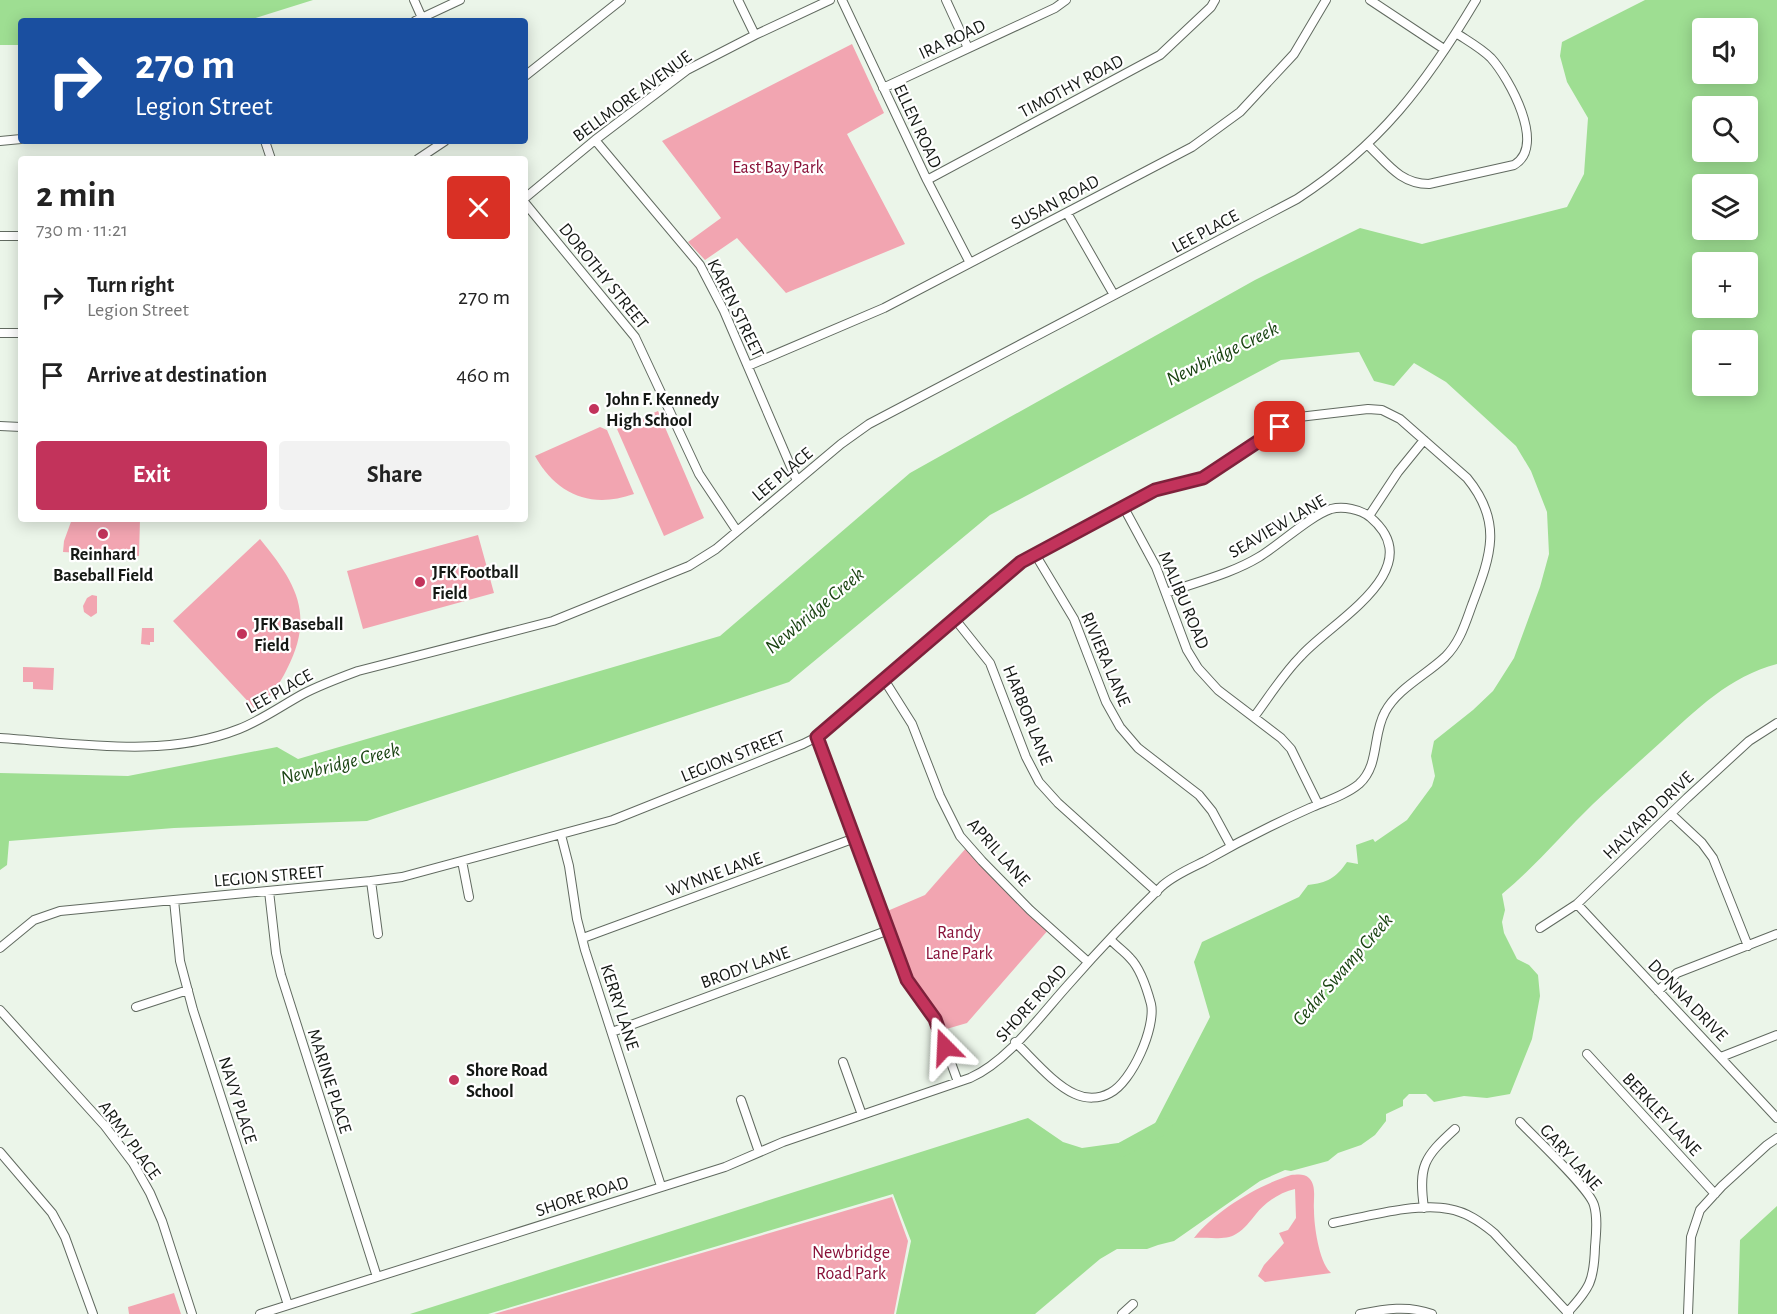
<!DOCTYPE html>
<html lang="en">
<head>
<meta charset="utf-8">
<style>
	body { margin:0; font-family:"Alegreya Sans",sans-serif; background:#f2f2f2; color:#222; height:100vh; display:flex; flex-direction:column; font-size:22px; white-space:nowrap }
	* { box-sizing:border-box; margin:0 }
	p { font-size:20px; color:#767676 }
	.icon { flex:none; width:33px; height:33px; fill:none; stroke:currentColor; stroke-width:2; stroke-linecap:round; stroke-linejoin:round }
	.map { position:relative; flex:1; overflow:hidden }
	.drawer { position:absolute; left:18px; top:156px; width:510px; height:366px; display:flex; flex-direction:column; background:#fff; border-radius:6px; box-shadow:0 3px 15px #0003 }
	.drawer>* { flex:none }
	.hud { position:absolute; left:18px; top:18px; width:510px; height:126px; border-radius:6px; box-shadow:0 3px 15px #0003; background:#1a4fa0; color:#fff; overflow:hidden }
	.fabs { position:absolute; left:1692px; top:18px; display:grid; gap:12px }
	.fabs a { display:grid; place-items:center; width:66px; height:66px; border-radius:6px; background:#fff; box-shadow:0 3px 15px #0003; font-size:30px }
	.pin { position:absolute; display:grid; place-items:center; width:51px; height:51px; color:#fff; margin:-26px; border-radius:12px; box-shadow:0 3px 9px #0006 }
	.me { position:absolute; width:66px; margin:-33px; rotate:339deg; stroke-linejoin:round; filter:drop-shadow(0 0 4px #0008) }
	.turn { display:flex; align-items:center; gap:21px; height:126px; padding:0 18px; font-size:27px }
	.turn .icon { width:78px; height:78px; stroke-width:2.5 }
	.turn b { display:block; font-size:42px; line-height:51px }
	.round { display:grid; place-items:center; flex:none; width:63px; height:63px; border-radius:6px; background:#f2f2f2 }
	.headline { display:flex; align-items:center; justify-content:space-between; height:102px; padding:0 18px }
	h1 { font-size:36px; font-weight:700; line-height:45px }
	.button { display:flex; gap:12px; margin-top:auto; padding:12px 18px }
	.button a { flex:1; height:69px; border-radius:6px; background:#c2335b; color:#fff; font-size:24px; font-weight:700; line-height:69px; text-align:center }
	.button a+a { background:#f2f2f2; color:#222 }
	ul { padding:0; list-style:none }
	li { display:flex; align-items:center; gap:18px; height:78px; padding:0 18px }
	li div { flex:1 }
	li b { display:block; font-size:22px }
	li em { font-style:normal }
	.map>svg:first-child { display:block }
	.green { fill:#f2a5b1 }
	.water { fill:#9ede92; fill-rule:evenodd }
	.lines { fill:none; stroke-linecap:round; stroke-linejoin:round }
	.river { stroke:#9ede92; stroke-width:15 }
	.street-casing { stroke:#616a60; stroke-width:10 }
	.street { stroke:#fff; stroke-width:8 }
	.route-casing { stroke:#7e213b; stroke-width:15 }
	.route { stroke:#c2335b; stroke-width:10 }
	.poi-dot { fill:#c2335b; stroke:#fff; stroke-width:2 }
	.labels { text-anchor:middle; stroke-width:4.5; stroke-linejoin:round; paint-order:stroke }
	.street-label { font-size:18px; fill:#141814; stroke:#fff }
	.park-label { font-size:18px; fill:#881138; stroke:#fff }
	.poi-label { font-size:18px; font-weight:bold; fill:#141814; stroke:#fff; text-anchor:start }
	.water-label { font-size:20px; font-style:italic; fill:#1a4412; stroke:#fff }
</style>
</head>
<body>
<div class="map">
<svg width="1777" height="1314" viewBox="0 0 1777 1314">
	<rect width="100%" height="100%" fill="#ebf5e9"/>
	<path class="green" d="M852,44L884,113L847,134L905,244L786,293L737,238L705,260L688,242L721,218L662,141Z
		M658,411L704,518L664,536L617,429Z
		M600,427L607,430L634,494C591,509 557,495 535,456Z
		M72,519H140L139,556L63,552L64,541Z
		M478,535L494,593L363,629L347,571Z
		M260,539C296,583 315,614 287,669C279,685 270,699 255,709L173,621Z
		M92,595L97,596V613L91,617L84,612L83,606L87,598Z
		M142,628H154V642H150V645L141,644Z
		M23,667L54,668L53,690L33,689V682H23Z
		M967,847L1049,929L967,1023L943,1030L909,978L885,912L925,895Z
		M1291,1175C1296,1175 1304,1173 1309,1178C1317,1186 1313,1199 1314,1210C1314,1226 1319,1262 1331,1273L1265,1282L1258,1276L1264,1265L1284,1243L1279,1233L1288,1230L1296,1218L1295,1189C1281,1192 1265,1202 1256,1214C1250,1221 1245,1229 1236,1234C1225,1241 1207,1237 1194,1238C1216,1210 1257,1186 1291,1175Z
		M892,1197L908,1241L894,1314H494Z
		M174,1293L181,1314H129L128,1307Z"/>
	<path class="water" d="M0,0H313L246,21H21V45H0Z
		M1645,0H1777V664C1730,676 1696,710 1661,742C1638,763 1615,783 1593,804C1562,834 1535,867 1502,894L1505,910L1502,922L1504,933L1517,959L1529,965L1538,975L1540,996L1532,1039L1510,1094L1487,1098L1464,1096L1434,1102L1426,1094H1409L1403,1100V1106L1386,1114V1121L1375,1135L1361,1145L1338,1153L1328,1161L1291,1171L1285,1170L1260,1181L1174,1241L1158,1245L1147,1249H1117L1100,1259L1035,1314H896L911,1241L893,1194L488,1314H410L1028,1118L1063,1142L1082,1148L1147,1139L1210,1017L1194,962L1202,942L1299,897L1308,885C1327,883 1336,878 1347,862L1358,864L1356,845L1373,839L1375,842L1407,820L1432,786L1435,776L1431,756L1434,741L1473,710L1493,691L1514,658L1540,587L1549,554L1547,512L1531,471L1516,446L1446,382L1414,363L1394,386L1374,381L1359,352L1281,360L990,515L789,682L367,821L174,828L9,841L7,865L0,870V773L128,776L277,747L298,759L720,636L910,473L1255,280L1360,228L1422,244L1567,207L1584,174L1588,118L1567,82L1560,56L1562,42ZM1702,28H1748V74H1702ZM1702,106H1748V152H1702ZM1702,184H1748V230H1702ZM1702,262H1748V308H1702ZM1702,340H1748V386H1702Z
		M1777,1206V1314H1738L1740,1240Z"/>
	<g class="lines">
		<path class="river" d="M1123,1149L1165,1126"/>
		<g class="street-casing">
			<path id="street" d="M414,0L422,18
				M738,0L755,35
				M842,0L927,180L970,263
				M946,0L968,48
				M1370,0L1444,49
				M415,21L460,0
				M525,76L621,0
				M883,88L1055,8L1066,0
				M595,140L700,265L724,311L797,481
				M0,141L21,139
				M265,141L271,159
				M1367,144C1387,163 1400,184 1429,184L1514,165C1547,146 1509,78 1491,58C1481,48 1468,41 1456,33
				M418,159L445,141
				M927,180L1160,55L1211,7L1215,0
				M525,198L595,140L687,70L755,35L830,0
				M525,203L635,337L699,474L737,531
				M1067,213L1114,295
				M0,236H21
				M0,333H21
				M748,366L884,308L1192,147L1240,112L1294,54L1326,0
				M0,426L21,427
				M1123,506L1156,567L1187,650L1198,668L1218,690L1281,738L1291,749L1318,804
				M1369,516L1398,472L1424,440
				M1035,554L1074,619L1106,702L1120,727L1138,748L1199,795L1212,811L1231,846
				M1166,593C1196,582 1231,574 1259,557C1279,545 1310,516 1331,509C1343,506 1360,509 1370,517C1432,569 1331,622 1301,656C1283,674 1269,697 1254,717
				M954,618L990,663L1026,757L1039,782L1058,803L1157,892
				M883,678L912,724L940,796L960,836L982,861L1030,910L1088,962
				M817,737L907,980L935,1019L958,1082
				M0,738C79,743 163,759 239,729C262,720 281,706 303,694C320,685 339,678 358,671L553,621L689,566L716,549L841,444L869,424L1297,199C1380,145 1426,84 1476,0
				M1671,814L1702,843L1713,858L1748,946
				M561,835L569,866L577,919L585,950L661,1186
				M462,861L469,897
				M371,881L378,934
				M269,891L276,953L281,975L377,1277
				M174,900L180,961L193,1010L288,1305
				M1577,904L1777,1118
				M1540,928L1577,904L1687,798L1749,741L1777,723
				M583,938L855,838
				M0,948L34,920L60,911L371,881L402,877L613,820L803,744L817,737L1021,562L1155,490L1203,478L1280,427L1299,417L1368,409L1382,410L1400,419L1467,478C1504,523 1490,557 1472,605C1465,624 1460,642 1445,657C1426,675 1397,689 1385,712C1372,735 1380,765 1359,784C1346,795 1326,801 1310,808C1274,824 1240,841 1205,861C1191,868 1174,875 1162,886C1129,918 1098,951 1068,985C1040,1016 1008,1061 970,1078L783,1142L725,1167L260,1314
				M1658,991L1677,973L1777,934
				M136,1007L188,990
				M0,1010L105,1126L133,1163L150,1193L162,1221L192,1314
				M612,1032L889,930
				M1015,1042C1032,1058 1054,1085 1075,1094C1086,1099 1099,1099 1110,1093C1132,1082 1156,1027 1151,1004C1147,989 1141,969 1130,958C1124,951 1116,946 1110,939
				M1587,1054L1715,1194
				M1721,1057L1777,1035
				M843,1062L862,1115
				M741,1100L759,1152
				M1520,1122C1536,1139 1589,1188 1594,1205C1598,1218 1596,1234 1595,1247C1594,1281 1590,1288 1567,1313
				M0,1152L52,1213L65,1237L93,1314
				M1424,1208C1418,1166 1424,1157 1455,1129
				M1333,1223C1365,1217 1418,1202 1449,1209C1467,1212 1481,1222 1494,1233L1569,1314
				M1122,1314L1133,1304
				M1360,1314C1385,1309 1408,1305 1432,1314
				M1688,1314L1691,1237L1700,1210L1722,1186L1767,1145L1777,1138"/>
		</g>
		<use href="#street" class="street"/>
	</g>
	<g class="lines">
		<g class="route-casing">
			<path id="route" d="M945,1047L935,1019L907,980L817,737L1021,562L1155,490L1203,478L1280,427"/>
		</g>
		<use href="#route" class="route"/>
	</g>
	<g class="poi-dot">
		<circle cx="594" cy="409" r="6"/>
		<circle cx="103" cy="534" r="6"/>
		<circle cx="420" cy="582" r="6"/>
		<circle cx="242" cy="634" r="6"/>
		<circle cx="454" cy="1080" r="6"/>
	</g>
	<g class="labels">
		<g class="street-label">
			<text transform="translate(952 39) rotate(-25)" y="6">IRA ROAD</text>
			<text transform="translate(1071 86) rotate(-28)" y="6">TIMOTHY ROAD</text>
			<text transform="translate(632 96) rotate(-36)" y="6">BELLMORE AVENUE</text>
			<text transform="translate(918 126) rotate(65)" y="6">ELLEN ROAD</text>
			<text transform="translate(1055 202) rotate(-28)" y="6">SUSAN ROAD</text>
			<text transform="translate(1205 231) rotate(-28)" y="6">LEE PLACE</text>
			<text transform="translate(604 276) rotate(51)" y="6">DOROTHY STREET</text>
			<text transform="translate(736 308) rotate(64)" y="6">KAREN STREET</text>
			<text transform="translate(782 474) rotate(-40)" y="6">LEE PLACE</text>
			<text transform="translate(1277 526) rotate(-30)" y="6">SEAVIEW LANE</text>
			<text transform="translate(1184 600) rotate(67)" y="6">MALIBU ROAD</text>
			<text transform="translate(1106 659) rotate(67)" y="6">RIVIERA LANE</text>
			<text transform="translate(279 691) rotate(-29)" y="6">LEE PLACE</text>
			<text transform="translate(1028 715) rotate(68)" y="6">HARBOR LANE</text>
			<text transform="translate(733 756) rotate(-22)" y="6">LEGION STREET</text>
			<text transform="translate(1648 815) rotate(-44)" y="6">HALYARD DRIVE</text>
			<text transform="translate(999 852) rotate(48)" y="6">APRIL LANE</text>
			<text transform="translate(714 874) rotate(-20)" y="6">WYNNE LANE</text>
			<text transform="translate(269 876) rotate(-5)" y="6">LEGION STREET</text>
			<text transform="translate(745 967) rotate(-20)" y="6">BRODY LANE</text>
			<text transform="translate(1688 1000) rotate(46)" y="6">DONNA DRIVE</text>
			<text transform="translate(1031 1003) rotate(-48)" y="6">SHORE ROAD</text>
			<text transform="translate(620 1007) rotate(72)" y="6">KERRY LANE</text>
			<text transform="translate(330 1081) rotate(72)" y="6">MARINE PLACE</text>
			<text transform="translate(238 1100) rotate(72)" y="6">NAVY PLACE</text>
			<text transform="translate(1662 1114) rotate(47)" y="6">BERKLEY LANE</text>
			<text transform="translate(130 1140) rotate(54)" y="6">ARMY PLACE</text>
			<text transform="translate(1571 1157) rotate(48)" y="6">GARY LANE</text>
			<text transform="translate(582 1196) rotate(-18)" y="6">SHORE ROAD</text>
		</g>
		<g class="park-label">
			<text x="778" y="173">East Bay Park</text>
			<text x="959" y="938">Randy<tspan x="959" dy="21">Lane Park</tspan></text>
			<text x="851" y="1258">Newbridge<tspan x="851" dy="21">Road Park</tspan></text>
		</g>
		<g class="poi-label">
			<text x="606" y="405">John F. Kennedy<tspan x="606" dy="21">High School</tspan></text>
			<text x="103" y="560" text-anchor="middle">Reinhard<tspan x="103" dy="21">Baseball Field</tspan></text>
			<text x="432" y="578">JFK Football<tspan x="432" dy="21">Field</tspan></text>
			<text x="254" y="630">JFK Baseball<tspan x="254" dy="21">Field</tspan></text>
			<text x="466" y="1076">Shore Road<tspan x="466" dy="21">School</tspan></text>
		</g>
		<g class="water-label">
			<text transform="translate(1222 353) rotate(-26)" y="7">Newbridge Creek</text>
			<text transform="translate(814 610) rotate(-40)" y="7">Newbridge Creek</text>
			<text transform="translate(340 763) rotate(-14)" y="7">Newbridge Creek</text>
			<text transform="translate(1342 969) rotate(-49)" y="7">Cedar Swamp Creek</text>
		</g>
	</g>
</svg>
<div class="fabs">
<a><svg class="icon" aria-label="sound" viewBox="0 0 24 24"><path d="M4 9h4l5-4v14l-5-4H4zM17 9q2 3 0 6"/></svg></a>
<a><svg class="icon" aria-label="search" viewBox="0 0 24 24"><circle cx="10" cy="10" r="6"/><path d="M15 15l6 6"/></svg></a>
<a><svg class="icon" aria-label="layers" viewBox="0 0 24 24"><path d="M12 4l9 5-9 5-9-5zM3 14l9 5 9-5"/></svg></a>
<a>+</a>
<a>−</a>
</div>
<div class="pin" style="left:1280px;top:427px;background:#d93025"><svg class="icon" aria-label="arrive" viewBox="0 0 24 24"><path d="M6 21V4h12l-3 4 3 4H6"/></svg></div>
<svg class="me" style="left:945px;top:1047px" viewBox="-20 -20 40 40"><path d="M0-17L14 15 0 8-14 15z" fill="#c2335b" stroke="#fff" stroke-width="4"/></svg>
<div class="hud">
<div class="turn"><svg class="icon" aria-label="right" viewBox="0 0 24 24"><path d="M7 20v-9h11M14 6l5 5-5 5"/></svg><div><b>270 m</b>Legion Street</div></div>
</div>
<section class="drawer">
<div class="headline"><div><h1>2 min</h1><p>730 m · 11:21</p></div><a class="round" style="background:#d93025;color:#fff"><svg class="icon" aria-label="close" viewBox="0 0 24 24"><path d="M6 6l12 12M18 6L6 18"/></svg></a></div>
<ul>
<li><svg class="icon" aria-label="right" viewBox="0 0 24 24"><path d="M7 20v-9h11M14 6l5 5-5 5"/></svg><div><b>Turn right</b><p>Legion Street</p></div><em>270 m</em></li>
<li><svg class="icon" aria-label="arrive" viewBox="0 0 24 24"><path d="M6 21V4h12l-3 4 3 4H6"/></svg><div><b>Arrive at destination</b></div><em>460 m</em></li>
</ul>
<div class="button"><a>Exit</a><a>Share</a></div>
</section>
</div>
</body>
</html>
